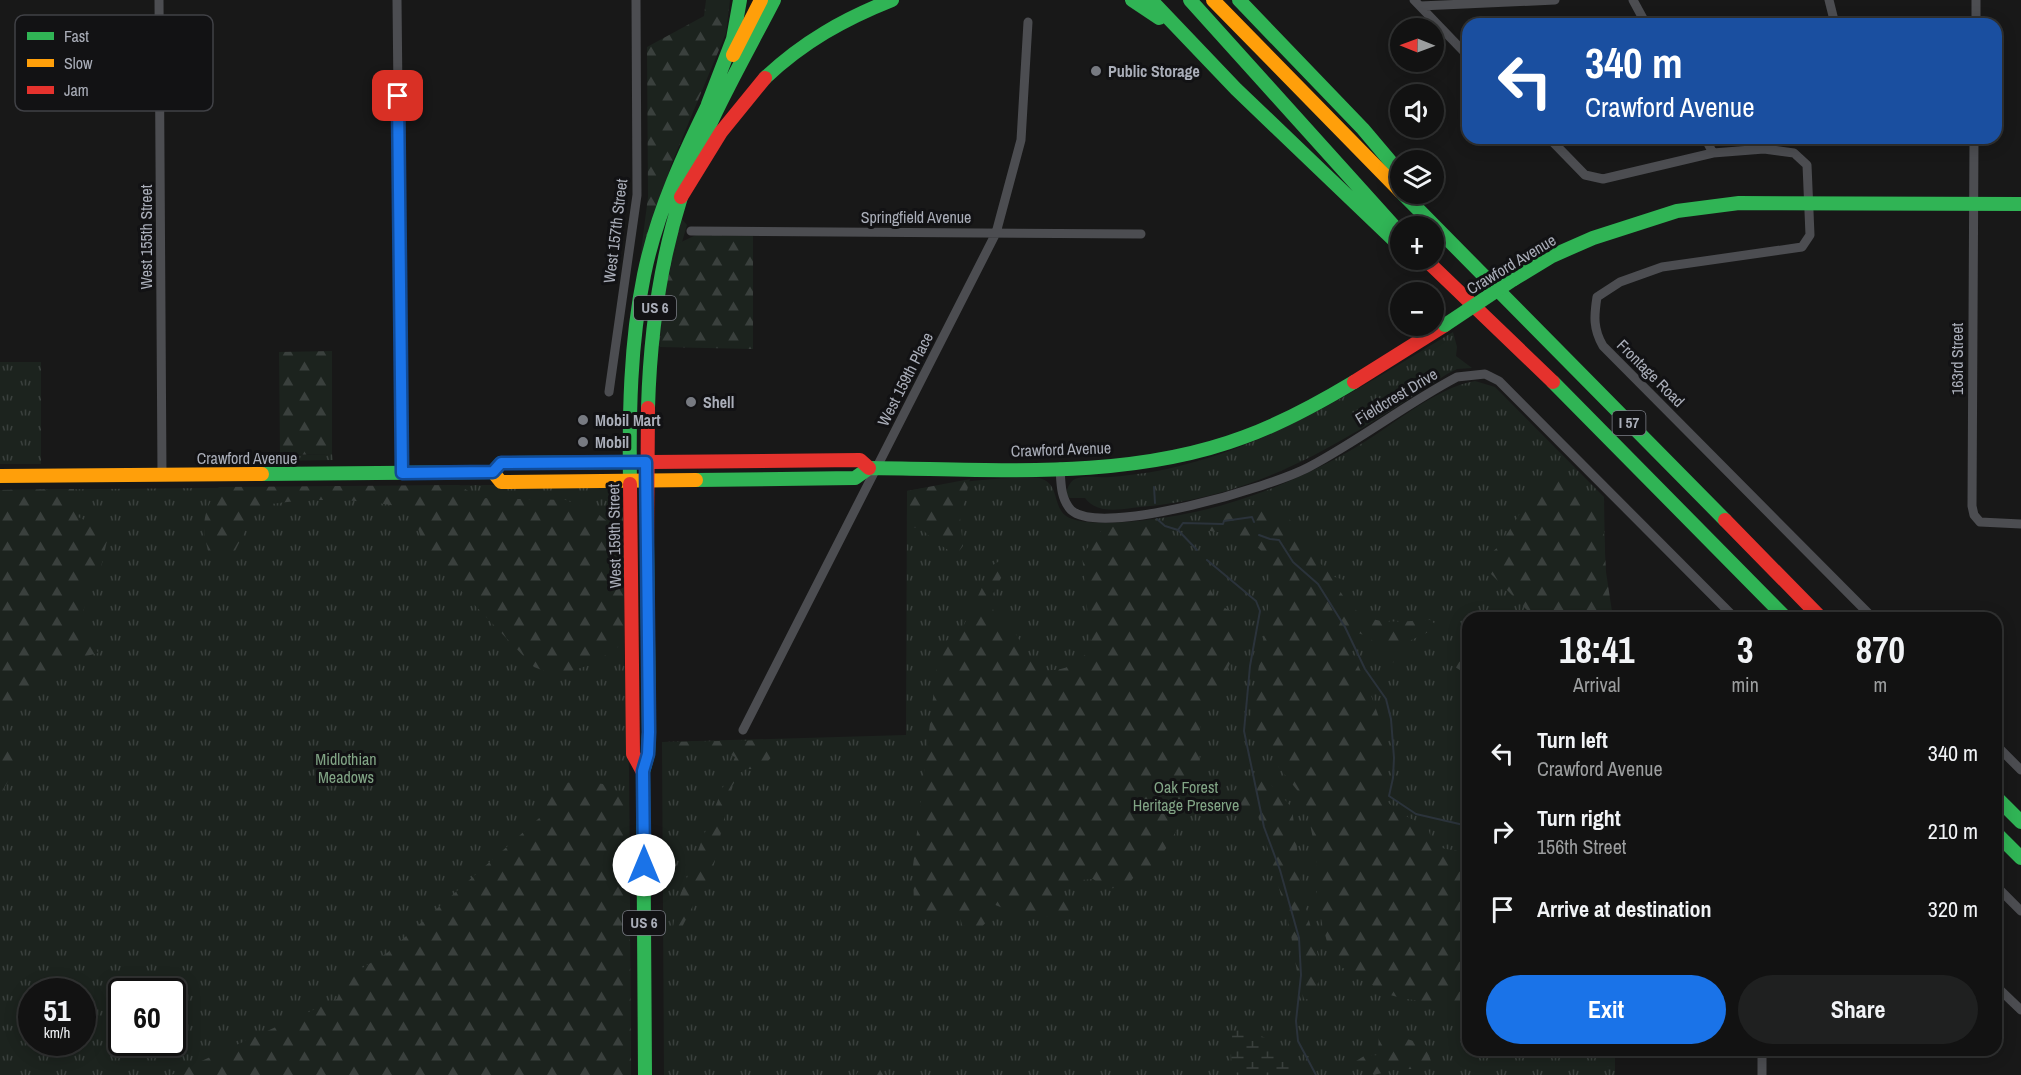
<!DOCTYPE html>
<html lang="en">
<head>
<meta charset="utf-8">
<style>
	body { margin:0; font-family:"Archivo Narrow",sans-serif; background:#1f2020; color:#f1f3f6; height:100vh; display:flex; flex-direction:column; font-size:22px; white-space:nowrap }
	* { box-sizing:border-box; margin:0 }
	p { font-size:20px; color:#9c9e9f }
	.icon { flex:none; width:33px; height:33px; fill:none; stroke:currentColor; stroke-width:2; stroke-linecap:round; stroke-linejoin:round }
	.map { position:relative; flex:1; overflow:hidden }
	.drawer { position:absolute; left:1462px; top:612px; width:540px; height:444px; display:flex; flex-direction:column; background:#121212; border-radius:18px; box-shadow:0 3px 15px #0003,0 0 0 2px #313232 }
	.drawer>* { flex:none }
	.banner { position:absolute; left:1462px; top:18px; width:540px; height:126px; border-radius:18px; box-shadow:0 3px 15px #0003,0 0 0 2px #313232; background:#1a4fa0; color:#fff; overflow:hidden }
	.needle { width:39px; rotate:271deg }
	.fabs { position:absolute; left:1390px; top:18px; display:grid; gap:12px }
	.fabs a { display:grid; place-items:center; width:54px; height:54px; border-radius:50%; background:#121212; box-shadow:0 3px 15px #0003,0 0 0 2px #313232; font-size:30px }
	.speed { position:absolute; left:18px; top:978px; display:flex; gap:12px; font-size:30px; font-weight:700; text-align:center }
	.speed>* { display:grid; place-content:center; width:78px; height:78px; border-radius:50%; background:#121212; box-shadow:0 3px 15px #0003,0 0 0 2px #313232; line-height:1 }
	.speed small { font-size:15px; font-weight:400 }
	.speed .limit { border:3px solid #111; border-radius:9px; background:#fff; color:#111 }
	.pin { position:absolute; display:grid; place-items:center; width:51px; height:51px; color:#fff; margin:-26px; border-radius:12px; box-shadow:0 3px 9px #0006 }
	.me { position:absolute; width:66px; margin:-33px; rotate:0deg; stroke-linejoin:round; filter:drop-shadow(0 0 4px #0008) }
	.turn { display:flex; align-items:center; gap:21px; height:126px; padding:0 24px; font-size:27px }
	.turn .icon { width:78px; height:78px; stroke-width:2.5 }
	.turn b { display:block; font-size:42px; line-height:51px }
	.eta { display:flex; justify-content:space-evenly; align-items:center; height:102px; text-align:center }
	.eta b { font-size:36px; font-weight:700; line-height:42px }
	.primary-button { display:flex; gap:12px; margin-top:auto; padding:12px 24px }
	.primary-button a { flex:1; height:69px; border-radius:36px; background:#1a73e8; color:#fff; font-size:24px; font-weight:700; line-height:69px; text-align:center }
	.primary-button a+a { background:#1f2020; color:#f1f3f6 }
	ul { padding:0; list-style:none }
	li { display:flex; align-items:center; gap:18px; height:78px; padding:0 24px }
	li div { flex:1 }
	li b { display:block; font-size:22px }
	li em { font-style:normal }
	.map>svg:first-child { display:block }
	.grass { fill:url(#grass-tufts); fill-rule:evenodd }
	.forest { fill:url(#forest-firs) }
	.wetland { fill:url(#wetland-marsh) }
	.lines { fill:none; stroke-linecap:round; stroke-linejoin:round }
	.stream { stroke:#2b333b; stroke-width:2 }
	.street { stroke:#4c4d51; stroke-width:9 }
	.fast { stroke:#30b455; stroke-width:14 }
	.slow { stroke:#ff9f0a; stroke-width:14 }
	.jam { stroke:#e5322d; stroke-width:14 }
	.fast-bridge { stroke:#30b455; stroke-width:14 }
	.route-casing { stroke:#114b97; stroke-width:15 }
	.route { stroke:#1a73e8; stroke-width:10 }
	.poi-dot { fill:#777a81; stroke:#121214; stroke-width:2 }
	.labels { text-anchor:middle; stroke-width:6; stroke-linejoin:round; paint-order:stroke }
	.shield { fill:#121214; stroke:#7c7f88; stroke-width:1.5 }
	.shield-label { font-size:15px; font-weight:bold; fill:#aaaeb9 }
	.poi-label { font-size:16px; font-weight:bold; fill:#aaaeb9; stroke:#121214; text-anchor:start }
	.street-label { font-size:16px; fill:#aaaeb9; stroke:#121214 }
	.park-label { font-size:16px; fill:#81a485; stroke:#121214 }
	.key { fill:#121214; stroke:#404146; stroke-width:1.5 }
	.key-label { font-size:16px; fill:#aaaeb9 }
</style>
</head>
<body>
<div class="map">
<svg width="2021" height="1075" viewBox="0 0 2021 1075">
	<defs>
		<pattern id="grass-tufts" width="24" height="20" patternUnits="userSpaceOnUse" patternTransform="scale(1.5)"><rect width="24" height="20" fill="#1c231e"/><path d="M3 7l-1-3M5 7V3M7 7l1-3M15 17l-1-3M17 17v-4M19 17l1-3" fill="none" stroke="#3a403d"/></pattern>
		<pattern id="forest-firs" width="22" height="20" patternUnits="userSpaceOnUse" patternTransform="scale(1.5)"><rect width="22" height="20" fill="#1c231e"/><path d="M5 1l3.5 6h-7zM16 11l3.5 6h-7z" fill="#3a403d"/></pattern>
		<pattern id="wetland-marsh" width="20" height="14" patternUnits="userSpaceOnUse" patternTransform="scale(1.5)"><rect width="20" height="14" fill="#1c231e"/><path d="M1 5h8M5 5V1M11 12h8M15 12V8" fill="none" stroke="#3a403d"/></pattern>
	</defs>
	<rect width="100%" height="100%" fill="#181818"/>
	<path class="grass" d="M679,216L687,225L682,242L677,244L664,293L660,346L652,347Z
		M1453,332L1457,347L1456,356L1472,368L1457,369L1447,374C1347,439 1263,497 1140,507C1121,509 1098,515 1085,498H1070L1066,495C1067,487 1071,479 1078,478C1088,475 1100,478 1110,477C1136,475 1162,471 1187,464C1285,438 1367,383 1453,332Z
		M0,362H41V464H0Z
		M1475,381L1495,387L1604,497L1606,618H1468V1050H1615V1075H664L662,742L906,735L907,491C944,484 978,479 1015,478C1023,478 1034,476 1042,479C1057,484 1054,501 1062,512C1075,532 1158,519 1180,515C1241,504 1299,480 1353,449C1390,428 1434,388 1475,381Z
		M332,454L333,460L280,461V455Z
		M594,484C611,487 619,493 623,509L624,654L629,770L631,1075H0V490ZM32,992H82V1042H32ZM122,992H172V1042H122Z"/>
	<path class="forest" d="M706,0H730L726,33L671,165L638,275L648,197L647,47L704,16Z
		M696,235L753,236V349L660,347L664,293L677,244Z
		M332,351V454L280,455L279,352Z
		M1553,466L1560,467L1603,512L1606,572L1613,618H1535L1490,573L1487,557L1500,545L1531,496L1541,490Z
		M970,479L960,518L963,546L956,555L934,541L921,528L907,527V491Z
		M459,485L479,498L566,500L597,513L610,524L624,545V643L592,664L557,676L534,667L425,553L413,510C363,497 296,497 246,509L244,533L234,553L210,559C202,526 200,517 219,487Z
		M74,489L78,517L109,532L99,576L83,592L85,607L77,623L90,636L98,653L79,658L69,657L53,679L0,722V490Z
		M1252,505L1268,509L1284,507L1293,526L1306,537L1320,563L1332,576L1344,580L1340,591C1363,630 1392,621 1430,620L1439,627L1405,643L1403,659L1391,663C1379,647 1366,627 1344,634C1366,685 1399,742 1384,799C1396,810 1410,821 1427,824C1434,854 1442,846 1466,853L1468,860V1005C1448,1004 1403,1001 1385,993C1366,985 1366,971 1342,968L1330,953L1322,923L1317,898L1316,853L1305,800L1277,765L1268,741L1249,728C1251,693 1282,579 1264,554C1252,538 1229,533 1210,531L1203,515L1232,513Z
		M1146,525C1178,536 1173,540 1191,565C1194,570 1201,574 1204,579C1214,594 1216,607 1235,612C1248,655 1210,690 1200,729C1197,740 1201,754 1199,765C1195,792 1174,846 1153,864C1149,868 1141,870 1136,872C1130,887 1122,887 1106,889L1093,879L1060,882L1059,897L1070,899L1084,906C1060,924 1014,916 990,902L989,919L978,931L962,925L959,913L925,916L914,909L913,866L938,656L946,641L961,631L993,565L1006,557L1002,576L990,600L994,612L1015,633L1038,670C1062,672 1075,667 1091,648L1082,555L1104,527Z
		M1450,651L1468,655V676L1454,666Z
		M775,740V753L761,769H746L740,773L731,788L714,864L677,937L673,927L677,903L735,757L720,750L675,752L662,742Z
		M14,750L18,762L0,796V751Z
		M1468,758V780L1455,777L1451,766Z
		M1262,780L1274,787L1292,808L1303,897L1322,971L1312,1000L1304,999C1296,976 1295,954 1290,930C1280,889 1268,849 1256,809L1242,816L1214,811L1210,803L1232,793L1244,781Z
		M580,781L603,784L629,798L631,1075H171L337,999L344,979L387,953L546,812L550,785Z
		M1379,1030L1426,1045L1432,1065L1427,1069H1398L1374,1075L1364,1067L1353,1063L1364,1056L1378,1055Z
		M1599,1050H1615V1067H1601Z
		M863,1065L879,1068L883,1075H856Z"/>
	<path class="wetland" d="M1239,1030C1279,1037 1272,1047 1295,1075H1237C1227,1062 1233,1047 1232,1032Z"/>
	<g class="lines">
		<path class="stream" d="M1154,487L1155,503
			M1157,519L1165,526L1178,530L1197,550
			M1178,530L1183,523L1223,524L1224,521L1252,517L1254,522
			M1259,535L1270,539L1279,540L1293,562L1318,584L1345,627L1365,669L1386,699L1391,719L1394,758L1393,778L1389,796L1416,814L1468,826
			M1207,560L1256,601L1260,611L1250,666L1244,731L1264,827L1280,870L1299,938L1301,975L1296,1021L1298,1041L1316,1075"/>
		<path class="street" d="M159,0L162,475
			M397,0L402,473
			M1414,0L1468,56
			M1633,0L1646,24
			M1829,0L1835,24
			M1420,6L1555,0
			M1976,24V0
			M1549,138L1585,175L1603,179L1713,153L1764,149L1794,153L1807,165L1810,235L1802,247L1662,267L1620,282L1597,297C1594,316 1593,329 1603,346L1873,618
			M1705,138L1713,153
			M1974,138L1972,506L1974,515L1980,522L2021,524
			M691,231L1141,234
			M609,392L637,195L636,0
			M1060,467C1061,482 1060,498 1071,510C1101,538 1274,486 1309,467C1360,440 1406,404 1457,377L1485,374L1499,381L1735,618
			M743,730L996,233L1021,140L1028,22
			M1996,745L2021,770
			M1996,886L2021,911
			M1996,986L2021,1010
			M1762,1050V1075"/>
		<path class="fast" d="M1132,0L1159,18
			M1151,0L1236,89L1401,247
			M1190,0L1400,233
			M1239,0L1363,129L1401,174
			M765,78C803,42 844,19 892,0
			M708,104L733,39L740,0
			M1403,194L1725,520
			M1514,279L1552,256L1593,238L1677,211L1739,203L2021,204
			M1553,382L1786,618
			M648,408C650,337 659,266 681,197C703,128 741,64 774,0
			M262,474L493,472L501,463L651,462
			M696,480L855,478L869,468C992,469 1127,481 1244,437C1283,423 1319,403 1354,382
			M630,484C629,414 630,344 644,275C657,211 685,151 714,93
			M1996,797L2021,822
			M1996,833L2021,858
			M645,1075L643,772L648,754L649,732L647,544"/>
		<path class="slow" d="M1213,0L1401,192
			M733,55L761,0
			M493,472L501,482L696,480
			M0,476L262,474"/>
		<path class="jam" d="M681,197L721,132L765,78
			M1426,260L1553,382
			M1354,382L1445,325
			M651,462L860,460L869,468
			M630,484L633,754L643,772
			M1725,520L1821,618
			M647,544L648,408"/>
		<path class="fast-bridge" d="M1445,325L1514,279"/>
	</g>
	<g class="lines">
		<g class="route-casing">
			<path id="route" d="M398,96L402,473L493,472L501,463L646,462L649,732L648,754L643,771L644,865"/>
		</g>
		<use href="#route" class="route"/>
	</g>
	<g class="poi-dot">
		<circle cx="1096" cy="71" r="6"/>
		<circle cx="691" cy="402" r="6"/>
		<circle cx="583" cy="420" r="6"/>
		<circle cx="583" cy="442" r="6"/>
	</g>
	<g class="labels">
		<g class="shield">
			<rect x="634" y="296" width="42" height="24" rx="4.5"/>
			<rect x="1612.5" y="411" width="33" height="24" rx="4.5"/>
			<rect x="623" y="911" width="42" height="24" rx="4.5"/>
		</g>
		<g class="shield-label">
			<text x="655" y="313">US 6</text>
			<text x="1629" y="428">I 57</text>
			<text x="644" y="928">US 6</text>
		</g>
		<g class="poi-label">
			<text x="1108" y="77">Public Storage</text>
			<text x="703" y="408">Shell</text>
			<text x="595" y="426">Mobil Mart</text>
			<text x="595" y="448">Mobil</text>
		</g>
		<g class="street-label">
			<text x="916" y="223">Springfield Avenue</text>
			<text transform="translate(615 231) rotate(-83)" y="6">West 157th Street</text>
			<text transform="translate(146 237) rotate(-90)" y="6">West 155th Street</text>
			<text transform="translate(1511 264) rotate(-31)" y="6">Crawford Avenue</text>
			<text transform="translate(1957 359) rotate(-90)" y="6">163rd Street</text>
			<text transform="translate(1651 373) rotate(45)" y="6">Frontage Road</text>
			<text transform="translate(905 379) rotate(-63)" y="6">West 159th Place</text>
			<text transform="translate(1396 396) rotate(-31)" y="6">Fieldcrest Drive</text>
			<text transform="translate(1061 449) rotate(-2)" y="6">Crawford Avenue</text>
			<text x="247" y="464">Crawford Avenue</text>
			<text transform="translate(614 536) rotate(-91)" y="6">West 159th Street</text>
		</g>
		<g class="park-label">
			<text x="346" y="765">Midlothian<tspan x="346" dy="18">Meadows</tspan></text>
			<text x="1186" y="793">Oak Forest<tspan x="1186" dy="18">Heritage Preserve</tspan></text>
		</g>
	</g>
	<rect x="15" y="15" width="198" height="96" rx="9" class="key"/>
	<rect x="27" y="32" width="27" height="8" fill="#30b455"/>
	<rect x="27" y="59" width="27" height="8" fill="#ff9f0a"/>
	<rect x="27" y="86" width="27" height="8" fill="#e5322d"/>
	<g class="key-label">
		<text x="64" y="42">Fast</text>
		<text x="64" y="69">Slow</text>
		<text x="64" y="96">Jam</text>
	</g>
</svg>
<div class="fabs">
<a><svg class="needle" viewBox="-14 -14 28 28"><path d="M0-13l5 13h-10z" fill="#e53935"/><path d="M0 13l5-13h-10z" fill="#9c9e9f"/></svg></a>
<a><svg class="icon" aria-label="sound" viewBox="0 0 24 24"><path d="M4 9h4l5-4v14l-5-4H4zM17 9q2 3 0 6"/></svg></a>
<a><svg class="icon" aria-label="layers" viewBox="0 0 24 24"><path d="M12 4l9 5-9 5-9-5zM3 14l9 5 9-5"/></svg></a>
<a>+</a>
<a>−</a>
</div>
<div class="speed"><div>51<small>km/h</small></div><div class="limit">60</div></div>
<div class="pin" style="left:398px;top:96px;background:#d93025"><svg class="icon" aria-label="arrive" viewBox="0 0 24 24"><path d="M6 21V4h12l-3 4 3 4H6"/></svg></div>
<svg class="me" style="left:644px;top:865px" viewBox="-20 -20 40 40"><circle r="19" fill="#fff"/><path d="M0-13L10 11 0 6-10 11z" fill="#1a73e8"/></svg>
<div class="banner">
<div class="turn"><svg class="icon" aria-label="left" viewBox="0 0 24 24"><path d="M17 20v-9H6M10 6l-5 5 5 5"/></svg><div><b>340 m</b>Crawford Avenue</div></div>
</div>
<section class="drawer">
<div class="eta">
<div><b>18:41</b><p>Arrival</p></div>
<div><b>3</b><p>min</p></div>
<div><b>870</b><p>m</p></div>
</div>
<ul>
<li><svg class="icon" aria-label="left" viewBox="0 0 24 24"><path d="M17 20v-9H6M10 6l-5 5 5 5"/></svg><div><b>Turn left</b><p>Crawford Avenue</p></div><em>340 m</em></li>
<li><svg class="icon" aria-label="right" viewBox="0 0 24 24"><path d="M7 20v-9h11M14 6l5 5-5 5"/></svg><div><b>Turn right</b><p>156th Street</p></div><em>210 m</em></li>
<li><svg class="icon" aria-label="arrive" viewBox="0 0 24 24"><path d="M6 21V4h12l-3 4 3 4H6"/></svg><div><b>Arrive at destination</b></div><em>320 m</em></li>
</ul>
<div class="primary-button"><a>Exit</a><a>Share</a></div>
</section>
</div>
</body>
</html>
